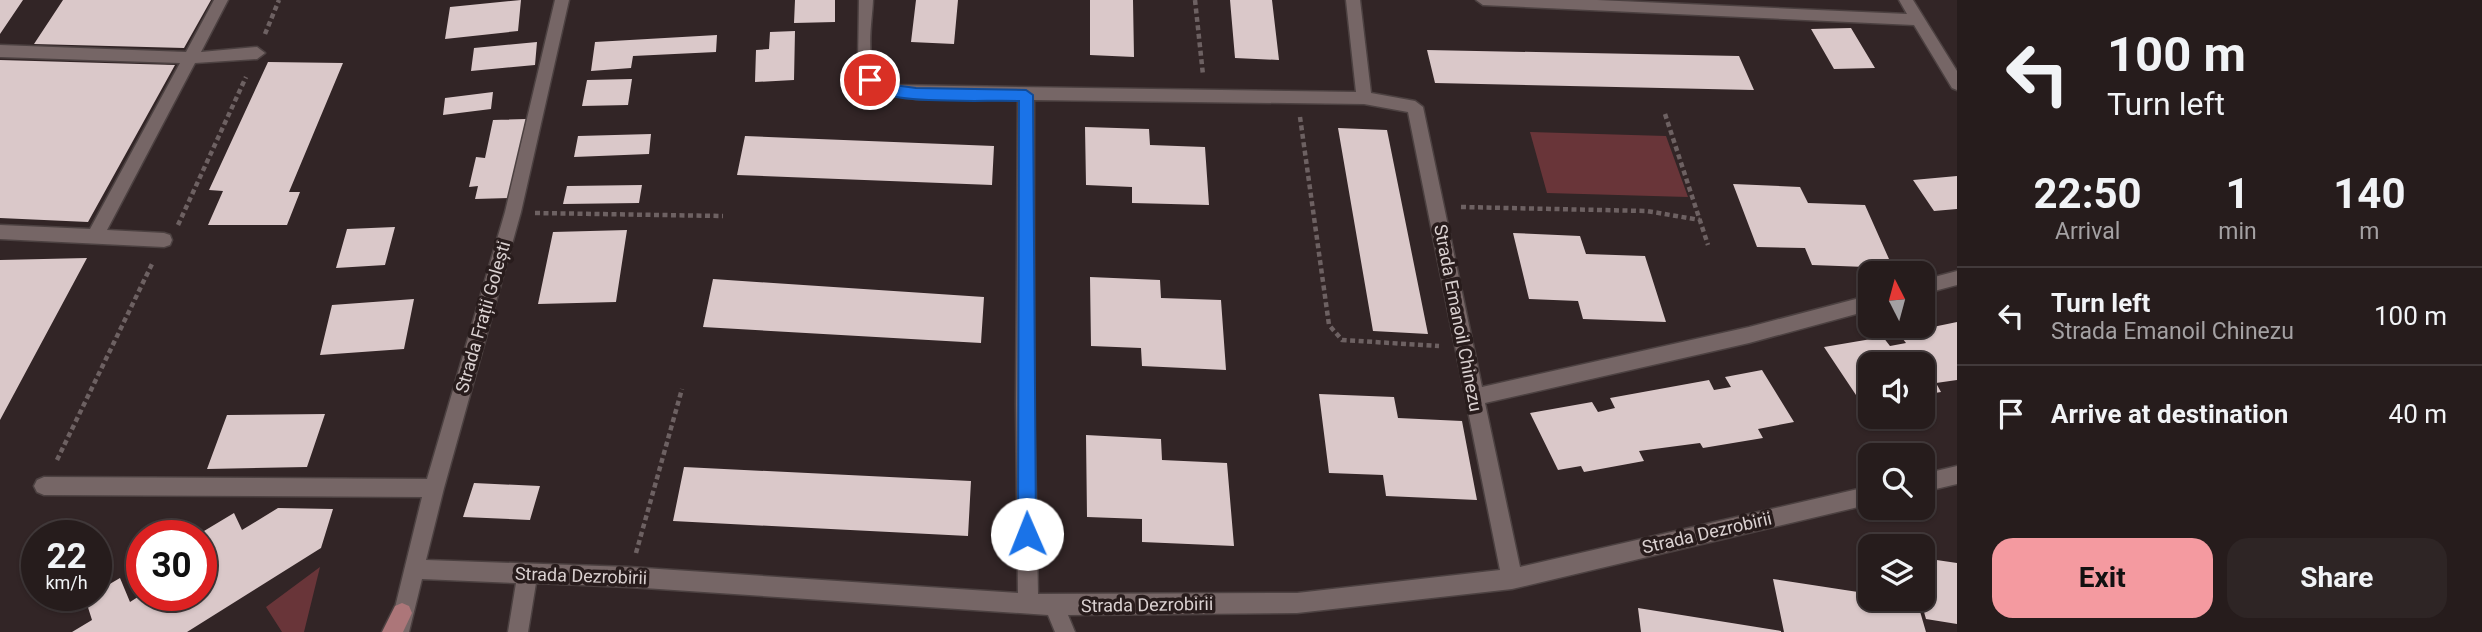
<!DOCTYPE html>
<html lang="en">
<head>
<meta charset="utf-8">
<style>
	body { margin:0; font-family:Roboto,sans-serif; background:#2e2525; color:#f1f3f6; height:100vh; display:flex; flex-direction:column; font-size:26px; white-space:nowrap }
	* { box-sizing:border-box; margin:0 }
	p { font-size:23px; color:#a4a1a3 }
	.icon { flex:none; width:38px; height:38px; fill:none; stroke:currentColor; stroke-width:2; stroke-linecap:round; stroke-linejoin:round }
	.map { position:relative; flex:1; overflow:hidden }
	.details { display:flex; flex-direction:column; background:#261c1c; width:525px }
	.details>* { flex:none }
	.banner { background:#261c1c; color:#f1f3f6; overflow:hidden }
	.needle { width:46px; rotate:354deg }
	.fabs { position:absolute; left:1858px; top:261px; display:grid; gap:14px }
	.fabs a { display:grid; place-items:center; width:77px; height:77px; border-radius:14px; background:#261c1c; box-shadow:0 2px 5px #0004,0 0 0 2px #423a3b; font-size:35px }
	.speed { position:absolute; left:21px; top:520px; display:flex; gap:14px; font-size:35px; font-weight:700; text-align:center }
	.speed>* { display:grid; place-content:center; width:91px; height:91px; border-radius:50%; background:#261c1c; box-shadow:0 2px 5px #0004,0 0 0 2px #423a3b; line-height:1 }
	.speed small { font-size:18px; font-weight:400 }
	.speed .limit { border:10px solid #d22; background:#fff; color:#111 }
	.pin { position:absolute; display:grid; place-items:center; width:60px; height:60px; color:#fff; margin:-30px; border:4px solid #fff; border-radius:50%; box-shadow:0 2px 7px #0007 }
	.me { position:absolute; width:77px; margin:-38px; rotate:359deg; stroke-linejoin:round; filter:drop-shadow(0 0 5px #0008) }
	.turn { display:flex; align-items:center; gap:24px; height:147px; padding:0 35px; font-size:32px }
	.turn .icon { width:91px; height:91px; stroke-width:2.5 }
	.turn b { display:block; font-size:49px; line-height:60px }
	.eta { display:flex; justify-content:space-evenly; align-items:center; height:119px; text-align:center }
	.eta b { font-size:42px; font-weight:700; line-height:49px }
	.action { display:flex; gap:14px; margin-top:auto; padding:14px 35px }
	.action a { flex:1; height:80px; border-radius:21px; background:#f49aa0; color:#111; font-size:28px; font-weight:700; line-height:80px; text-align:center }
	.action a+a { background:#2e2525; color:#f1f3f6 }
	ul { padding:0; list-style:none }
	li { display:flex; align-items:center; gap:21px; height:98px; padding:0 35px; border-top:2px solid #423a3b }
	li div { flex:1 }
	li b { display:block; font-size:26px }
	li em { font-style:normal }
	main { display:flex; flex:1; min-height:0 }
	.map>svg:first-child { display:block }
	.green { fill:#693539 }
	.building { fill:#dac8c9 }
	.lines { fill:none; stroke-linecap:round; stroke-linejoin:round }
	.minor-casing { stroke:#4c4141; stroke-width:3 }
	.major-casing { stroke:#4c4141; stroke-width:3 }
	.path { stroke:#6d6162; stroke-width:4.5; stroke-dasharray:5 3.5; stroke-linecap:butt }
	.minor { fill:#766666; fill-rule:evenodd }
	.major { fill:#ac7679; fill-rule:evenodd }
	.route { fill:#1a73e8; stroke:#114b97; stroke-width:2 }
	.labels { text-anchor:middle; stroke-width:7; stroke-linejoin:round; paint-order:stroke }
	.street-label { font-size:18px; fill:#dad1d1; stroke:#281c1c }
</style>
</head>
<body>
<main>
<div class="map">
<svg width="1957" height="632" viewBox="0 0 1957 632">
	<rect width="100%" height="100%" fill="#322526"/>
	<path class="green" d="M1530,132L1666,136L1688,197L1547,193Z
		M320,567L304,632H282L266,607Z"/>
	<path class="building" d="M0,0H23L0,34Z
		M63,0H211L184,48L34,44Z
		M521,0L518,31L445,39L450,7Z
		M795,0H835V22L794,23Z
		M916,0H958L954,44L911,42Z
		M1090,0H1133L1134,57L1090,55Z
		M1230,0H1272L1279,60L1235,58Z
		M1851,28L1875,68L1834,69L1811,29Z
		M795,31L794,80L755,82L756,50L769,49L770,32Z
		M717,35L716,52L633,56L631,68L591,71L595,42Z
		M537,42L535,65L471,71L474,48Z
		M1427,50L1739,56L1754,90L1435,83Z
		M0,60L175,65L88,222L0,218Z
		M268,62L343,63L289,192H300L287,225H208L223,191L209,190Z
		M632,79L628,105L582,106L587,80Z
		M493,92L491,109L443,115L445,98Z
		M526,119L509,198L475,199L478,186L469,187L476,157L485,158L493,120Z
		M1085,127L1149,129L1150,145L1205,147L1209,205L1132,203V187L1086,185Z
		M1338,128L1387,130L1428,334L1373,331Z
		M651,134L649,154L574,157L578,136Z
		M745,136L994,146L992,185L737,175Z
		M1957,176V209L1934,211L1913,180Z
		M1733,184L1800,187L1808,203L1865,205L1893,268L1812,265L1805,248L1757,247Z
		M642,185L639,203L563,204L567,186Z
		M395,227L385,265L336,268L347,229Z
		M627,230L616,302L538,304L553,232Z
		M1513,233L1580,236L1586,254L1645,256L1666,322L1583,319L1578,301L1529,299Z
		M87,258L0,420V260Z
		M1090,277L1160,280L1161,298L1221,300L1226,370L1142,366L1141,348L1091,346Z
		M713,279L984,297L981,343L703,327Z
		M414,299L404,349L320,355L332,305Z
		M1957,322V380L1936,383L1941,392L1923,395V364H1871V399L1860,401L1824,347L1883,337L1890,346L1906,343L1899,334Z
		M1762,370L1794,422L1758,429L1763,438L1703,448L1700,443L1639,451L1644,461L1584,472L1581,466L1558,470L1530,413L1592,402L1598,412L1615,408L1610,398L1709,380L1714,390L1731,387L1725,377Z
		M1319,394L1394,397L1398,418L1462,421L1477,500L1386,496L1383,475L1329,473Z
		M325,414L307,467L207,469L227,415Z
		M1086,435L1161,439L1162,460L1227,463L1234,546L1142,542V519L1087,517Z
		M684,467L971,481L968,536L673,521Z
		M474,483L540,486L530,520L463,517Z
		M278,508L333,509L321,548L187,632H72L92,620L85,598L96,595V592L120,578L130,602L141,595H201V560L214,553L204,531L234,513L242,530Z
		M1923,558L1957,563V624L1926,619L1920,598H1923Z
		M1773,579L1871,594V598L1917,601L1926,632H1784Z
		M1638,608L1781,631V632H1641Z"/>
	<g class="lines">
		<g class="minor-casing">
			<path id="minor" d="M214,0H228L201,52L257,47L265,53L257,59L195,63L107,230L164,233L170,235L172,240L170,245L164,247L0,239V225L90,229L180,63L0,57V45L186,52Z
				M555,0H569L521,212L444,488L426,560L629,567L1018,593L1016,404L1018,100L916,99L878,93L869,87L858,63L859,0H873C872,27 861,72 891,85L1356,92L1346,0H1360L1371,93L1415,101L1423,107L1482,387L1749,327L1871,295V310L1749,343L1485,403L1520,567L1871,486V504L1512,589L1297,613L1068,615L1075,632H1055L1048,615L629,587L536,583L528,632H508L516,583L422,579L409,632H389L422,497L44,495L37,492L34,486L37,480L44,477L427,479L505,212ZM1034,100L1364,104L1408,112L1500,570L1297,593L1038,594L1034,404Z
				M1476,0H1597L1907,14L1899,0H1913L1957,71V90L1952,88L1914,25L1483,5Z
				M1957,271V285L1923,294V280Z
				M1957,466V484L1923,492V474Z"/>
		</g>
		<g class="major-casing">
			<path id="major" d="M402,603L409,606L412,613L403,632H382L395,606Z"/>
		</g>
		<path class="path" d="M1195,0L1203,75
			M265,34L279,0
			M1665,114L1708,245
			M1300,117L1329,325L1342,340L1439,346
			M1461,207L1647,211L1700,220
			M535,213L723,216
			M178,225L246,77
			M57,460L152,264
			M636,553L682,389"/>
		<use href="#minor" class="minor"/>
		<use href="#major" class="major"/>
	</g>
	<path class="route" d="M870,75L886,84L916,88L1026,90L1033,95L1036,534L1033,540L1027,542L1020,540L1018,534L1019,101C984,100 910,104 880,93C873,91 867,86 863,80Z"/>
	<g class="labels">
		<g class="street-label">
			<text transform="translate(483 317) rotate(-74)" y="6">Strada Frații Golești</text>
			<text transform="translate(1458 318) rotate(79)" y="6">Strada Emanoil Chinezu</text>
			<text transform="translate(1707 533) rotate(-13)" y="6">Strada Dezrobirii</text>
			<text transform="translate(581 576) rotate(2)" y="6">Strada Dezrobirii</text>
			<text transform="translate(1147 605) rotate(-1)" y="6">Strada Dezrobirii</text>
		</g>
	</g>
</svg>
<div class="fabs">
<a><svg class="needle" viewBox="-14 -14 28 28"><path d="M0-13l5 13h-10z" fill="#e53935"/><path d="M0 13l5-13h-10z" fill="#a4a1a3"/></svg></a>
<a><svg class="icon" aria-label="sound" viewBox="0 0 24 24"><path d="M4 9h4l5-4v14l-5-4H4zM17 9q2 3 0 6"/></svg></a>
<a><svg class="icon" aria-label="search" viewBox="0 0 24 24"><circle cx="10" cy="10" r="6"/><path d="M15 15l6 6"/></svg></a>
<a><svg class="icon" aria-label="layers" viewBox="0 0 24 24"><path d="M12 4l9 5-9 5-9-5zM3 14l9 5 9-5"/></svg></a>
</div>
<div class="speed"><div>22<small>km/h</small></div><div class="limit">30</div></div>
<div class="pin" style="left:870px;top:80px;background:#d93025"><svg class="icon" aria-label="arrive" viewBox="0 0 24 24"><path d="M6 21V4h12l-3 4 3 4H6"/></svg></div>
<svg class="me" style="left:1027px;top:534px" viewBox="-20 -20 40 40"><circle r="19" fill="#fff"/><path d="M0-13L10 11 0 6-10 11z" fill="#1a73e8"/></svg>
</div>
<section class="details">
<div class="banner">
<div class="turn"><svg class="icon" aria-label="left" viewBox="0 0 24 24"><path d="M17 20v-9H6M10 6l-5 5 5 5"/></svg><div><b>100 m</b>Turn left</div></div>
</div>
<div class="eta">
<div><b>22:50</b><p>Arrival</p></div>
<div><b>1</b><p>min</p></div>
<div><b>140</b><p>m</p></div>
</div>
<ul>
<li><svg class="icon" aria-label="left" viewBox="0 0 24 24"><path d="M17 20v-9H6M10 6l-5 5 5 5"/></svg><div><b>Turn left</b><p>Strada Emanoil Chinezu</p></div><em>100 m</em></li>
<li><svg class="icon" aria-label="arrive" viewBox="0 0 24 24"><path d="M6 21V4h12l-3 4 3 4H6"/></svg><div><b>Arrive at destination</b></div><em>40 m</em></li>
</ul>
<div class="action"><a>Exit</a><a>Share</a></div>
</section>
</main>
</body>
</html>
